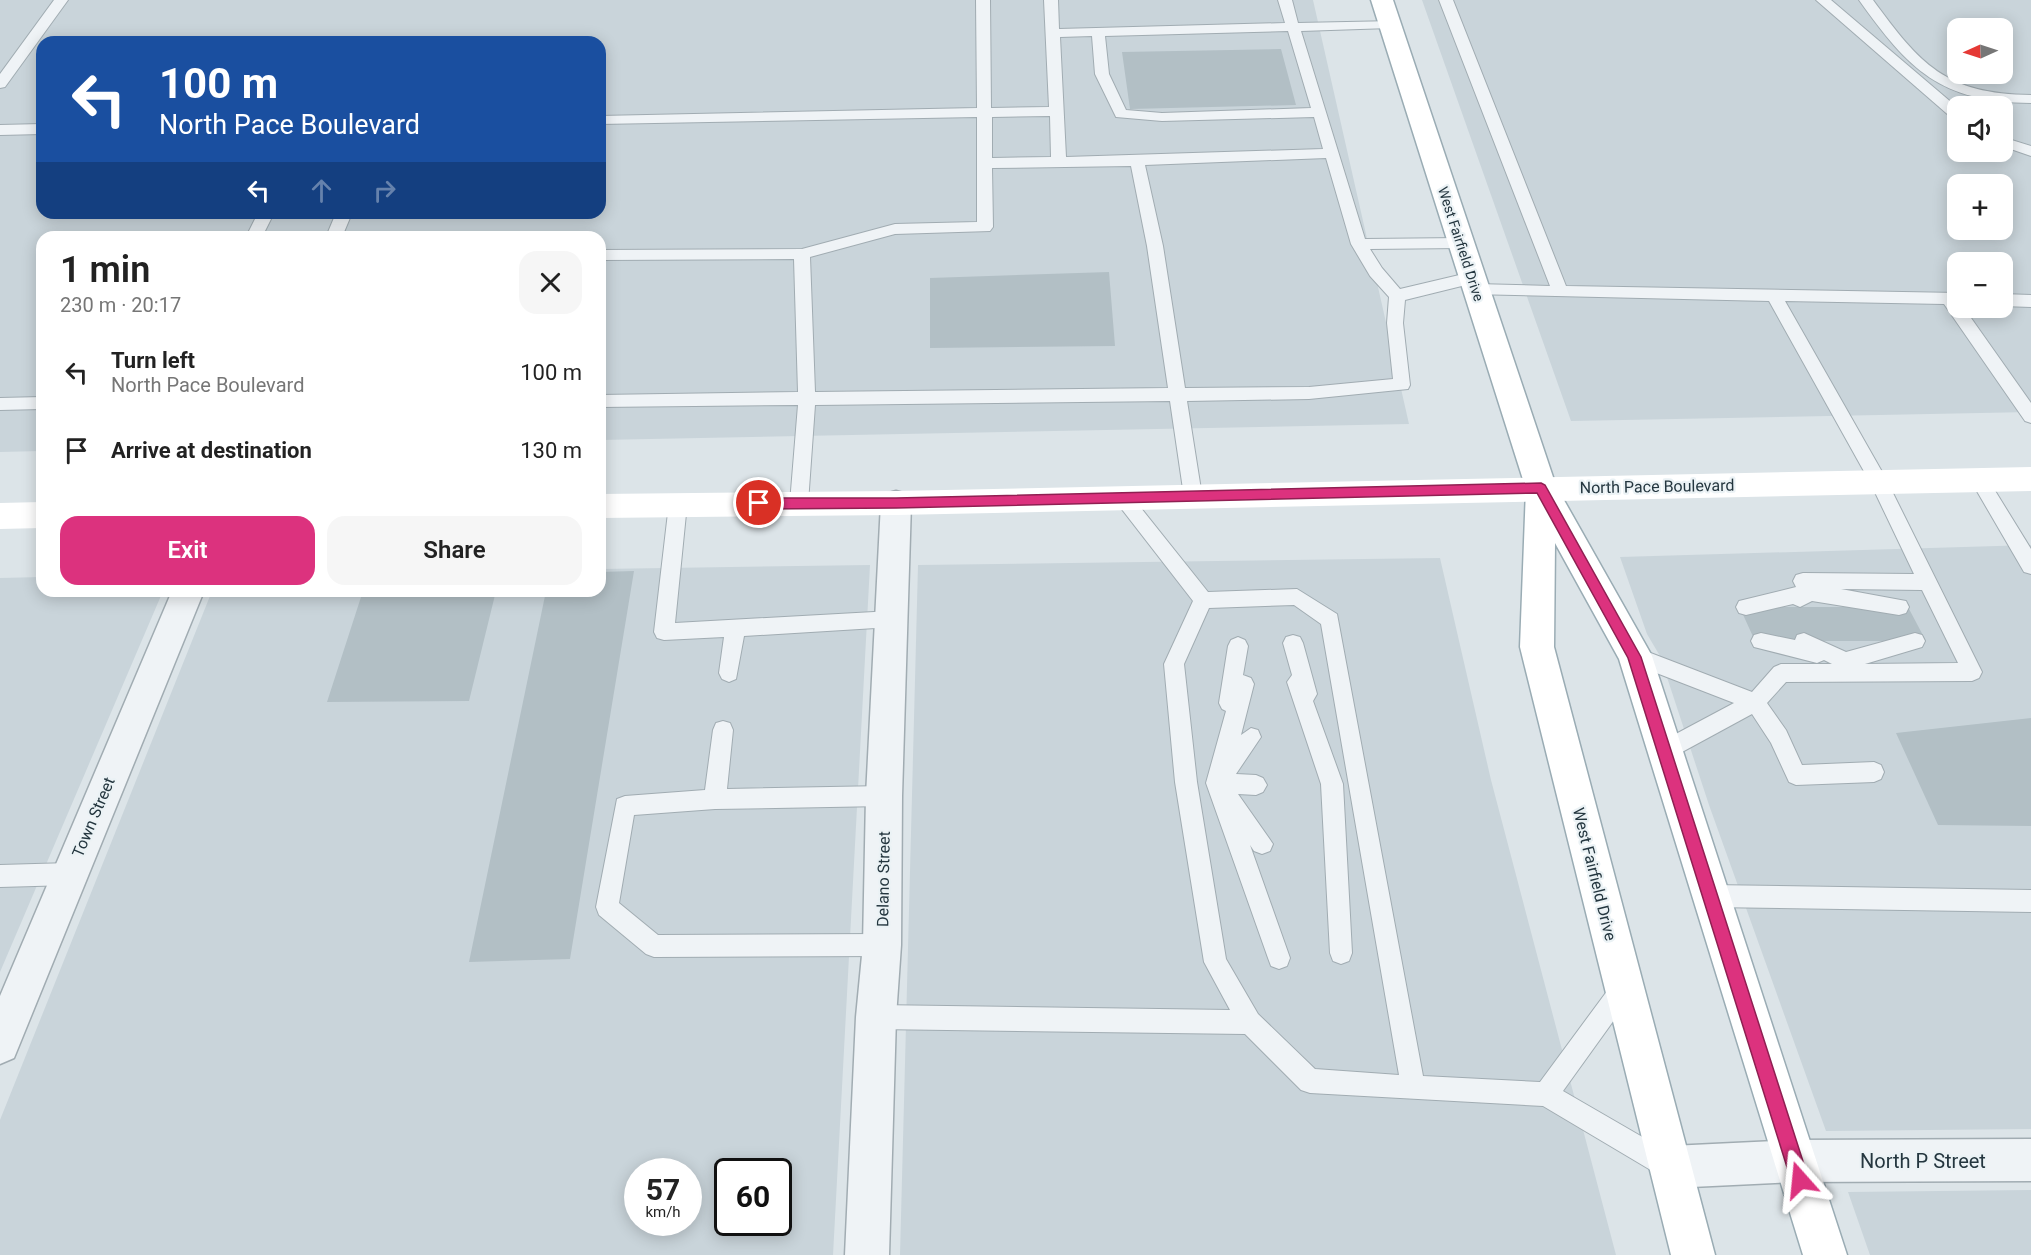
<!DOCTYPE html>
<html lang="en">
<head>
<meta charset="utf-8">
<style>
	body { margin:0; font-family:Roboto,sans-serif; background:#f6f6f6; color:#222; height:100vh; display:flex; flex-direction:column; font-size:22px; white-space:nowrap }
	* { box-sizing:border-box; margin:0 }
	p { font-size:20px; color:#767676 }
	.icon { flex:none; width:33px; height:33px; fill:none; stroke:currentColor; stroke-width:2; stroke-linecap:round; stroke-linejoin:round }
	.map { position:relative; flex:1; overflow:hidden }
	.side { position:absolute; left:36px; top:231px; width:570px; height:366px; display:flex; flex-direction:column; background:#fff; border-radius:18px; box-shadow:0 3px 15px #0003 }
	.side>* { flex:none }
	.banner { position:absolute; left:36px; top:36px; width:570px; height:183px; border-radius:18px; box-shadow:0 3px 15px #0003; background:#1a4fa0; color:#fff; overflow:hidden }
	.needle { width:39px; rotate:267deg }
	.fabs { position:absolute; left:1947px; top:18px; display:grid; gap:12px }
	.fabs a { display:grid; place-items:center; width:66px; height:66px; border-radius:12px; background:#fff; box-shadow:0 3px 15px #0003; font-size:30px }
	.speed { position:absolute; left:624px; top:1158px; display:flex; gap:12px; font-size:30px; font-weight:700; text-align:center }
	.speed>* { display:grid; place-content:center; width:78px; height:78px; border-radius:50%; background:#fff; box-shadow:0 3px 15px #0003; line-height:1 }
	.speed small { font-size:15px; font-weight:400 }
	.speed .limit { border:3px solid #111; border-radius:9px; background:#fff; color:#111 }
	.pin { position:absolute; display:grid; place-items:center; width:51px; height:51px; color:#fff; margin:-26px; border:3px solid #fff; border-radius:50%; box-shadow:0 2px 6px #0007 }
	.me { position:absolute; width:66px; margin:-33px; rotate:342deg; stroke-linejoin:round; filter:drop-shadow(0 0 4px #0008) }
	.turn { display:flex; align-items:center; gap:21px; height:126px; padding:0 24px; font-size:27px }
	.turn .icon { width:78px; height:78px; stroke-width:2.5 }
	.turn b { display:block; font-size:42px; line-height:51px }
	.lanes { display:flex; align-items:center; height:57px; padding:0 24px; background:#0003; justify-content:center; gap:30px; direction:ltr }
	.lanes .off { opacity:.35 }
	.round { display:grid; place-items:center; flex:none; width:63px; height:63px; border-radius:18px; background:#f6f6f6 }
	.summary { display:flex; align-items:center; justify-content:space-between; height:102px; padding:0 24px }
	h1 { font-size:36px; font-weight:600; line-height:45px }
	.primary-button { display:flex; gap:12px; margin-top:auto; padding:12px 24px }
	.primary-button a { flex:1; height:69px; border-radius:18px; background:#dc327e; color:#fff; font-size:24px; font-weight:600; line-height:69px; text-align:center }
	.primary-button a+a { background:#f6f6f6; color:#222 }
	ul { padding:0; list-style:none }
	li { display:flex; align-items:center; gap:18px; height:78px; padding:0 24px }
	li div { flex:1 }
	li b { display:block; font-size:22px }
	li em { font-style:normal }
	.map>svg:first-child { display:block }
	.built { fill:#c9d4da; fill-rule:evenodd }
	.building { fill:#b2bfc5 }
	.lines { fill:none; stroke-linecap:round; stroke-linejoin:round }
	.lane-casing { stroke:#a1acb2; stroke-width:2 }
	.street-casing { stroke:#a1acb2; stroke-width:3 }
	.primary-casing { stroke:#9aacb4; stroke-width:3 }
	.lane { fill:#eff3f6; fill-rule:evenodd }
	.street { fill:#eff3f6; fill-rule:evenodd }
	.secondary { fill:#fff; fill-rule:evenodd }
	.primary { fill:#fff; fill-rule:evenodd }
	.route { fill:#dc327e; stroke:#8f2052; stroke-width:1.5 }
	.labels { text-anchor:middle; stroke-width:4.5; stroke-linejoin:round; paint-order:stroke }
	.far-street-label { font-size:14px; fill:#24363f; stroke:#ebf2f5 }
	.street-label { font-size:16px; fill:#24363f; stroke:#ebf2f5 }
	.near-street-label { font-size:20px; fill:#24363f; stroke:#ebf2f5 }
</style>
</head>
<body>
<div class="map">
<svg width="2031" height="1255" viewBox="0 0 2031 1255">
	<rect width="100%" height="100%" fill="#dce4e8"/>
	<path class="built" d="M0,0H1313L1409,424L600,440V237H42V451L0,452ZM42,42H600V213H42Z
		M1422,0H2031V412L1571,421ZM1958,28H2002V74H1958ZM1958,106H2002V152H1958ZM1958,184H2002V230H1958ZM1958,262H2002V308H1958Z
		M2031,545V1129L1826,1131L1709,805L1660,656L1647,634L1620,557Z
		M1440,558L1491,780L1616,1255H900L918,565Z
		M870,565L833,1255H0V1120L212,591H600V569ZM638,1172H688V1222H638ZM728,1172H778V1222H728Z
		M42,577V591H163L0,972V578Z
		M2031,1190V1255H1870L1848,1192Z"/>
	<path class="building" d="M1281,49L1296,105L1130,109L1122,52Z
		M1109,272L1115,346L930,348V278Z
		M634,571L570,959L469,962L546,591H600V572Z
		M495,595L469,701L327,702L361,597Z
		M1746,607H1908L1926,641H1755L1740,608Z
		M2031,718V826L1938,825L1896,733Z"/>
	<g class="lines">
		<g class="lane-casing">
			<path id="lane" d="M54,0H68L5,87L0,88V74Z
				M976,0H990L991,108L1049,107L1044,0H1058L1059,29L1285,23L1278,0H1292L1298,23L1395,21L1397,24L1395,27L1390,28L1301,31L1365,239L1461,238L1466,239L1469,243L1466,247L1461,248L1370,249L1382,268L1400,289L1472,272L1478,274L1480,278L1478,282L1405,300L1403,323L1410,385L1408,389L1309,399L1187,401L1202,496L1199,501L1193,503L1187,501L1184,496L1170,401L815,405L808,503L805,508L799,510L793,508L790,503L798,405L600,407V395L798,392L794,259L600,260V250L802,249L895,224L977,222V117L600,124V116L977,108ZM1288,31L1311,108L1162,113L1126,110L1109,74L1105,36ZM1092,36L1095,74L1116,117L1162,121L1314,117L1323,149L1066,157L1060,37ZM1050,116L1051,157L992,158V117ZM1326,158L1351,244L1370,276L1389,297L1387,323L1393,379L1309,387L1185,388L1163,246L1145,165ZM1131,166L1147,246L1168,388L815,392L810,257L895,234L990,231L993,227L992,168Z
				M1439,0H1453L1566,286L1958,293V308H1964L2031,403V423L2025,421L1944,304L1785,301L1885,477L1982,672L1979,678L1972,681L1786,682L1767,703L1786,730L1802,765L1874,762L1881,765L1884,772L1881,779L1874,782L1796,785L1789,782L1771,743L1752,714L1671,758L1664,760L1657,758L1654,751L1657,744L1734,703L1628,662L1625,656L1628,650L1635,647L1752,692L1774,667L1781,664H1832L1824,660L1817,663L1754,647L1751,641L1754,635L1761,633L1795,640L1797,635L1804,633L1846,652L1915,633L1922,635L1925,641L1922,647L1865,664L1958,663L1922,590L1841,589L1906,601L1909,607L1906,613L1899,615L1812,601L1800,607L1793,604L1746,615L1739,613L1736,607L1739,601L1796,587L1793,581L1796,575L1803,573L1914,574L1871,484L1769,301L1470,294L1468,290L1470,286L1476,284L1550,286Z
				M1816,0H1831L1958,108V120L1953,119Z
				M1859,0H1873C1920,64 1945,94 2031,95V103C1940,102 1909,70 1859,0Z
				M42,124V134L0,135V125Z
				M2002,137L2031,146V156L2002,146Z
				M258,213H274L262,237H246Z
				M336,213H352L342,237H326Z
				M2002,294L2031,295V307L2002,306Z
				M42,397V409L0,410V398Z
				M1980,474L1986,476L2031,549V574L2024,572L1971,481L1974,476Z
				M1123,491L1129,493L1208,592L1297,589L1337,614L1423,1076L1540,1082L1616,979L1624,975L1632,979L1636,987L1632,995L1563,1091L1677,1157L1681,1166L1677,1175L1668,1179L1659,1175L1543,1106L1310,1093L1301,1090L1245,1034L876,1029L868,1025L864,1017L868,1009L876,1005L1230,1010L1204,962L1175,782L1164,664L1193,601L1117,503L1114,498L1117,493ZM1294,605L1321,624L1399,1075L1315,1069L1258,1014L1226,959L1197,782L1184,664L1209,608Z
				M678,497L684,499L687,504L675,623L892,611L899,613L902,619L899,625L892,627L744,636L736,679L729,682L722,679L719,673L724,637L664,640L657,638L654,632L669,504L672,499Z
				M1293,635L1300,637L1303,643L1317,694L1313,701L1343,784L1352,953L1349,961L1341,964L1333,961L1330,953L1321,784L1287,682L1292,675L1283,643L1286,637Z
				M1238,637L1245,640L1248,646L1243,675L1251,678L1254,684L1241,735L1251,728L1258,730L1261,737L1236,774L1256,775L1263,778L1267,785L1263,792L1256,795L1238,794L1273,844L1270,851L1262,854L1254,851L1250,845L1290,958L1287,966L1279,969L1271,966L1268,958L1206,783L1226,711L1222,709L1219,703L1228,646L1231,640Z
				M723,721L730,723L733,730L727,789L884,786L892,789L895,796L892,803L884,806L715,809L634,815L619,903L658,935L882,934L890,937L893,945L890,953L882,956L654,957L646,954L599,915L596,907L617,799L625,796L705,790L713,730L716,723Z
				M70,863L78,866L81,874L78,882L70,885L0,887V865Z
				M1710,885L2031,890V912L1710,907L1702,904L1699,896L1702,888Z"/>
		</g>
		<g class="street-casing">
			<path id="street" d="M896,491L907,494L911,503L902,796L901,945L896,1017L889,1255H845L856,1017L863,945L866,796L881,503L885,494Z
				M172,591H204L14,1058L0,1064V996Z
				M2031,1139V1181L1794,1182L1671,1188L1656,1182L1650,1167L1656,1152L1671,1146L1794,1140Z"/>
		</g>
		<g class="primary-casing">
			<path id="primary" d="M1371,0H1393L1556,486L1652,656L1847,1255H1803L1619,659L1555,543L1554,647L1715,1255H1671L1520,647L1526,489Z"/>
		</g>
		<use href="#lane" class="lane"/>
		<use href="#street" class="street"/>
		<path class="secondary" d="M2031,467V491L896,515L600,518V494L896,491Z
			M42,502V528L0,529V503Z"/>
		<use href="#primary" class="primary"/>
	</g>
	<path class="route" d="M1541,483L1545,485L1641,657L1809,1180L1807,1186L1800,1189L1794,1186L1791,1180L1628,658L1537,493L896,508L759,509L752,503L759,498H896Z"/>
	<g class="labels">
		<g class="far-street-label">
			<text transform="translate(1461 244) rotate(72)" y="5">West Fairfield Drive</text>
		</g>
		<g class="street-label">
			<text transform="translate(1657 486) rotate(-1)" y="6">North Pace Boulevard</text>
			<text transform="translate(93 817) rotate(-67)" y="6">Town Street</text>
			<text transform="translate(1595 874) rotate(76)" y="6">West Fairfield Drive</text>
			<text transform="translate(883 879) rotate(-89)" y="6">Delano Street</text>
		</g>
		<g class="near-street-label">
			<text x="1923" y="1168">North P Street</text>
		</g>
	</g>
</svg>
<div class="fabs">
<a><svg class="needle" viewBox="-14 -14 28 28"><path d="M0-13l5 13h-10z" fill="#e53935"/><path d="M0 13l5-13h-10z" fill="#767676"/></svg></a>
<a><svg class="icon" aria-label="sound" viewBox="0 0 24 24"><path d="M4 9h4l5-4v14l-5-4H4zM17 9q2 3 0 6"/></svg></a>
<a>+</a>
<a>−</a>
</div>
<div class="speed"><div>57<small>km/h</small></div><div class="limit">60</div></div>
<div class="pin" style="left:759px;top:503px;background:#d93025"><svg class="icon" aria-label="arrive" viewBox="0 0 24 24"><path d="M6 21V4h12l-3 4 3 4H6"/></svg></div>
<svg class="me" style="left:1800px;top:1180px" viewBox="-20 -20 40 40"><path d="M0-17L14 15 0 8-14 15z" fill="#dc327e" stroke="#fff" stroke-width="4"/></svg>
<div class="banner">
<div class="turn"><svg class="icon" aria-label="left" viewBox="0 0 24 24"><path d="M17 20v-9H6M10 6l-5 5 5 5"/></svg><div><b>100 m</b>North Pace Boulevard</div></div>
<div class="lanes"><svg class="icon" aria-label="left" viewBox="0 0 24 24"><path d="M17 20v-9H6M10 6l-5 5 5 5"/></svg><svg class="icon off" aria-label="ahead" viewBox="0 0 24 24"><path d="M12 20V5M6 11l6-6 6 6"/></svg><svg class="icon off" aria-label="right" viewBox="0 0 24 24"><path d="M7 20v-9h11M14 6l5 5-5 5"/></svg></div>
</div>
<section class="side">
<div class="summary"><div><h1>1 min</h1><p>230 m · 20:17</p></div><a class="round"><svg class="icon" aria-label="close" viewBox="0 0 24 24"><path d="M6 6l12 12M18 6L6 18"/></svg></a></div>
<ul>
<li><svg class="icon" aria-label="left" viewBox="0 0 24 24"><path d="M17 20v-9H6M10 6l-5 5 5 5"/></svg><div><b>Turn left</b><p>North Pace Boulevard</p></div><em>100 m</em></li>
<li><svg class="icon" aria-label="arrive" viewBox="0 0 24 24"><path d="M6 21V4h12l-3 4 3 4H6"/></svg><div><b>Arrive at destination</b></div><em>130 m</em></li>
</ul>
<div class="primary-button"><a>Exit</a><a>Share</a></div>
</section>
</div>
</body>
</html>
